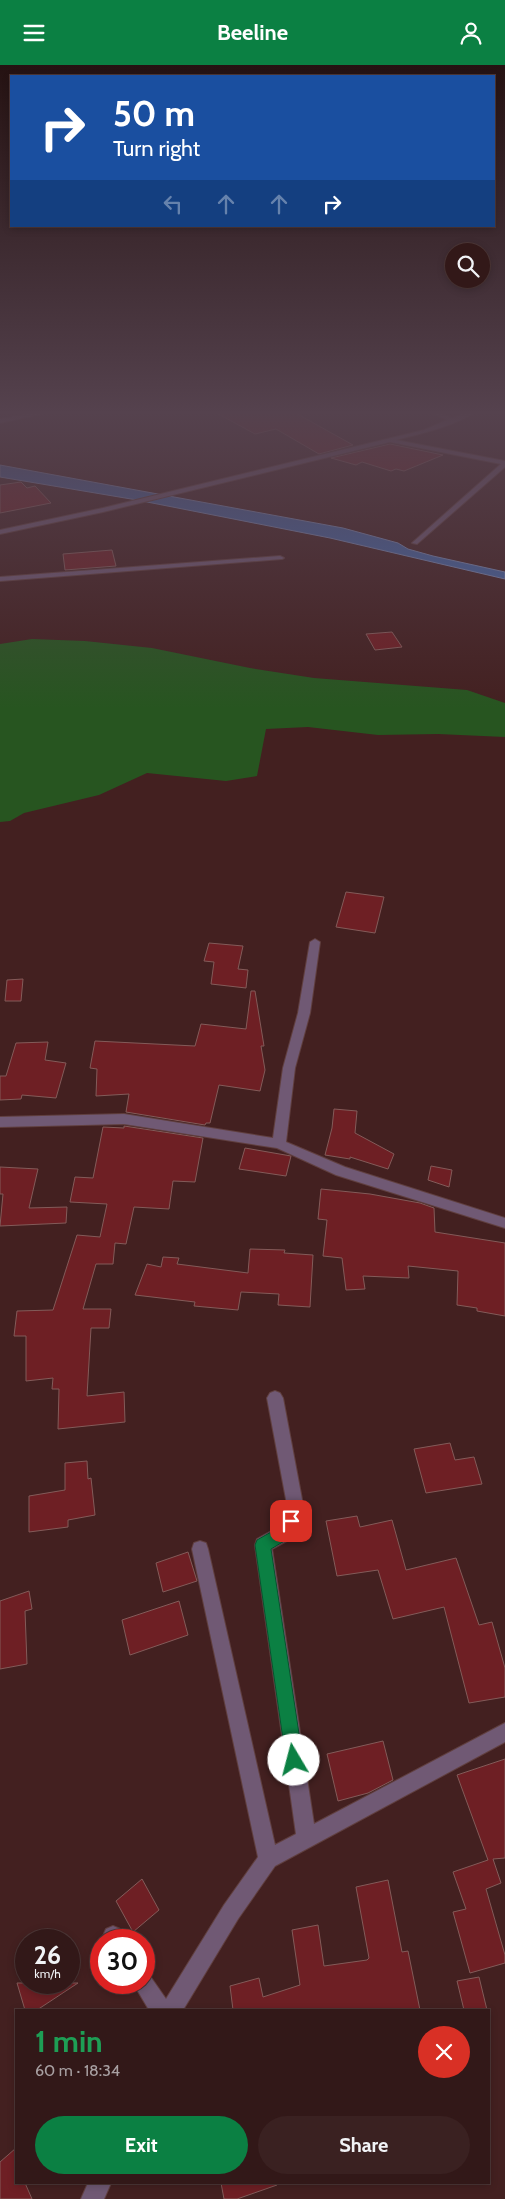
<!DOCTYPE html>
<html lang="en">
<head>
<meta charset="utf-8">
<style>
	body { margin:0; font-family:Cabin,sans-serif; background:#3a2121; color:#f1f3f6; height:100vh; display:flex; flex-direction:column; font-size:19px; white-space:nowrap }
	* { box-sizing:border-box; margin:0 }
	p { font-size:16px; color:#a8a0a2 }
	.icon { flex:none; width:28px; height:28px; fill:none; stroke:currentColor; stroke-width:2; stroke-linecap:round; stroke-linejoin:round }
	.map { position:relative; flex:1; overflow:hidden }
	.drawer { position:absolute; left:15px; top:1944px; width:475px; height:175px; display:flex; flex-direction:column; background:#321818; border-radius:0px; box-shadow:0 2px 8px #0003,0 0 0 1px #4d3737 }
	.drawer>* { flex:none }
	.banner { position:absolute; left:10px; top:10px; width:485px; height:152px; border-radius:0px; box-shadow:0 2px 8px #0003,0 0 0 1px #4d3737; background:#1a4fa0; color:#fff; overflow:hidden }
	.buttons { position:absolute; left:445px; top:178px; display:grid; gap:10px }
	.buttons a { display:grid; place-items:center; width:45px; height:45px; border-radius:50%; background:#321818; box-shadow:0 2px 8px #0003,0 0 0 1px #4d3737; font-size:25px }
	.speed { position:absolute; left:15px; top:1864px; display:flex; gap:10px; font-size:25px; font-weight:700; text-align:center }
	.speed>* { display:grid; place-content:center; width:65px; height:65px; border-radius:50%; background:#321818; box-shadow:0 2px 8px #0003,0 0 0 1px #4d3737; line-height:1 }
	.speed small { font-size:12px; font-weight:400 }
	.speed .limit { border:8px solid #d22; background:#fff; color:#111 }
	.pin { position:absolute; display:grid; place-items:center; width:42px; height:42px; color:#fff; margin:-21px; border-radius:10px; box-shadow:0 2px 8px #0006 }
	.me { position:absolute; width:55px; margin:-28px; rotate:352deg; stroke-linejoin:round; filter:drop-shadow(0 0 4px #0008) }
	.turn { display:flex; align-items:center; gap:18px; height:105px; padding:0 20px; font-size:22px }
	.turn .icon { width:65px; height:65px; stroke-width:2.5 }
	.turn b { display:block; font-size:35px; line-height:42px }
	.lanes { display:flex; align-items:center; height:48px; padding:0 20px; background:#0003; justify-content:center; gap:25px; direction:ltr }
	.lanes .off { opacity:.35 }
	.round { display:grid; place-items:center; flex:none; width:52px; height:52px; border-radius:26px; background:#3a2121 }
	.summary { display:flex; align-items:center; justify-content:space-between; height:85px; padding:0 20px }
	h1 { font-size:30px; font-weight:700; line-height:38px; color:#1e9e55 }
	.primary-button { display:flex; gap:10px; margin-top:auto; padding:10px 20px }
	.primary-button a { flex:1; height:58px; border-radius:30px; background:#0b8043; color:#fff; font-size:20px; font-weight:700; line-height:58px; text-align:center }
	.primary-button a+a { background:#3a2121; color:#f1f3f6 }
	header { display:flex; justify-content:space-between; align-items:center; height:65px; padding:0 20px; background:#0b8043; color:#fff; font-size:22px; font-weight:700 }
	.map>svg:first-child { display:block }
	.green { fill:#275520 }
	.water { fill:#4266a7; stroke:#798bb8 }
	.building { fill:#6e1f24; stroke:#835b59 }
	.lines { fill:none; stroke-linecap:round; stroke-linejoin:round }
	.minor-casing { stroke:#603f3f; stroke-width:2 }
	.minor { fill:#705974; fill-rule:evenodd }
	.route { fill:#0b8043; stroke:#07532c }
</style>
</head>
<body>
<header><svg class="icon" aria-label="menu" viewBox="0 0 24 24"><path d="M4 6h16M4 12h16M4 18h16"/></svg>Beeline<svg class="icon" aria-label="person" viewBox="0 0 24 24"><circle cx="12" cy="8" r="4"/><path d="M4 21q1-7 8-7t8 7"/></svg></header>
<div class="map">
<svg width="505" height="2134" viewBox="0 0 505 2134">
	<rect width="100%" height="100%" fill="#432020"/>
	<path class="green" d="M32,574L85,576L152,583L250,603L314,613L467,625L505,638V672L438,669L378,670L308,662L266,664L257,711L226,716L147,708L99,730L24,748L10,756L0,757V579Z"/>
	<path class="water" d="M0,400L343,463L398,478L408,484L433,491L505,507V514L330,473L137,435L0,412Z"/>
	<path class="building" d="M213,346H292L353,380L319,389L276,364L255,369Z
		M390,379L443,390L404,406L396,404L391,406L362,397L356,400L331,393Z
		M21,417L27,423L35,421L51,438L0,448V420Z
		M112,485L116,501L65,505L63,489Z
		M392,567L402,582L375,585L366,569Z
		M346,827L384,832L375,868L336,862Z
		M209,878L243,881L238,904L248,905L246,923L211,919L214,897L204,896Z
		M23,914L21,936H5L7,915Z
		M251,926H255L264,981H261L265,1005L260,1026L219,1020L210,1058H206L205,1060L126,1047L129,1029L96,1031L97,1004L90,1003L95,976L195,981L201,959L246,964Z
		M48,977L45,995L66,998L56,1033L22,1030L21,1034L0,1035V1011H6L16,978Z
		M334,1044L357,1046L355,1068L394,1089L388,1104L350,1092V1094L325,1090L332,1063Z
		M124,1061L203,1073L195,1117L173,1116L169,1144L134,1142L126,1179L115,1178L113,1199H96L83,1244H111L109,1263H91L87,1331L124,1327L125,1357L58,1364L59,1324H52L53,1313L26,1316V1271H14L17,1246L53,1245L77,1170L100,1172L107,1139L70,1137L75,1112L93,1113L103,1062L124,1063Z
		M245,1083L291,1091L286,1111L239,1104Z
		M431,1101L452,1105L449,1122L428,1115Z
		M0,1102L38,1104L29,1143L67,1142L66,1158L0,1161L3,1129H0Z
		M321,1124L370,1129L420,1138L434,1143L435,1167L505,1178V1251L477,1246V1243L457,1240L458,1206L408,1201L409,1213L363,1211L365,1224L346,1225L342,1193L323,1191L327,1155L318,1154Z
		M250,1184L285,1185L284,1188L313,1190L310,1242L278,1240L279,1229L241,1227L238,1245L194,1241L195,1237L135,1230L147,1199L161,1202L163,1192L179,1193L177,1199L248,1208Z
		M450,1378L455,1395L474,1392L482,1419L426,1428L414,1384Z
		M87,1396L88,1414L91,1413L95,1450L68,1455V1462L29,1467V1431L65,1425V1398Z
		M357,1451L360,1462L392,1455L406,1505L456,1493L479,1560L492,1557L505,1603V1632L469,1638L444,1542L393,1554L378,1505L337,1511L326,1456Z
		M188,1487L197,1516L163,1527L156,1498Z
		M29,1526L32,1544L25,1546L27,1599L0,1604V1536Z
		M179,1536L188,1570L130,1590L122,1555Z
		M383,1676L393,1715L368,1728L338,1736L327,1689Z
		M505,1694V1793L493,1794L501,1818L486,1824L505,1890V1898L470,1908L453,1847L466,1844L453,1807L488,1795L457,1710Z
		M142,1814L159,1845L133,1867L116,1836Z
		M388,1815L402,1887L408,1886L420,1945H233L230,1921L259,1913L263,1932L300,1920L292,1865L318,1860L324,1901L367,1895L369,1893L356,1822Z
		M479,1912L487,1945H464L457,1916Z
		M17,1918H78L37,1945H25Z
		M16,2083V2118H25L32,2134H0V2097Z
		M221,2118H277V2120L237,2134H224Z"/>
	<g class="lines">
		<g class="minor-casing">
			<path id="minor" d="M44,346H54L0,358V354Z
				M428,346H435L452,353L470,346H477C455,361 423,368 396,375L505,396V402L417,479L412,478L501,399L390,377L103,447L0,469V465L103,443L424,365L447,355Z
				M280,491L284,493L282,494L0,516V512Z
				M315,874L320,877L310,948L295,1003L286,1077L345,1102L505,1153V1163L336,1110L277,1083L124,1059L0,1062V1052L124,1049L273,1073L283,1003L298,948L310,877Z
				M275,1326L280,1328L283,1333L304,1445L292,1473L272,1484L314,1759L505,1658V1677L275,1801L238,1854L183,1945H149L133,1918H144V1908L150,1911L166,1934L224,1840L258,1792L192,1484L194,1478L200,1476L206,1478L208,1484L275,1780L296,1769L255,1480L257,1474L280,1461L288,1445L267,1333L270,1328Z
				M113,1861L120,1864L126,1875H105L103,1871L106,1864Z
				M88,2118H111L104,2134H81Z"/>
		</g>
		<use href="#minor" class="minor"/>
	</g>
	<linearGradient id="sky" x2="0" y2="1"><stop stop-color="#251212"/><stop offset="0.54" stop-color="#55424e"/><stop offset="1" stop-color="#55424e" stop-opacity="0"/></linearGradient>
	<rect width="505" height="644" fill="url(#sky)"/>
	<path class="route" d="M291,1449L296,1451L298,1456L291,1472L271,1484L303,1695L300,1701L294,1703L289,1701L286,1695L255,1480L257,1475L280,1462L286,1451Z"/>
</svg>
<div class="buttons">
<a><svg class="icon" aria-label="search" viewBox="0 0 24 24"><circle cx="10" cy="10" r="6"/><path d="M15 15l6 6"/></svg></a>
</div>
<div class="speed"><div>26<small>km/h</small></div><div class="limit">30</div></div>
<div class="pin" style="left:291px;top:1456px;background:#d93025"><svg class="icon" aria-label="arrive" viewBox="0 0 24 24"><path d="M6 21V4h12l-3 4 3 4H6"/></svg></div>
<svg class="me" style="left:294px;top:1695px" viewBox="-20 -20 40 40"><circle r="19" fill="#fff"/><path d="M0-13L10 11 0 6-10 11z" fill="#0b8043"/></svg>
<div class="banner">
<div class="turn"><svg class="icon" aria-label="right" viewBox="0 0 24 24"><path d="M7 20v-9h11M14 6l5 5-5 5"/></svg><div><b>50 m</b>Turn right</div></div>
<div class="lanes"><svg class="icon off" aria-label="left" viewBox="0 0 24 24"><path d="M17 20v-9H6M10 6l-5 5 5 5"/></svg><svg class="icon off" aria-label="ahead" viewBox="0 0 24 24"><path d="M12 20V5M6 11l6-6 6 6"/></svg><svg class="icon off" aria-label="ahead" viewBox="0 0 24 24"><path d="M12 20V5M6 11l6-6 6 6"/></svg><svg class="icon" aria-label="right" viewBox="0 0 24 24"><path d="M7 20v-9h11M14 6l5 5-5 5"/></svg></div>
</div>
<section class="drawer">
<div class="summary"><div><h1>1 min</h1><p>60 m · 18:34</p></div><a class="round" style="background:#d93025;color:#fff"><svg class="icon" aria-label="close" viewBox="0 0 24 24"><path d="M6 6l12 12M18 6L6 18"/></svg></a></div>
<div class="primary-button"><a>Exit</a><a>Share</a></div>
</section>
</div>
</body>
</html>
